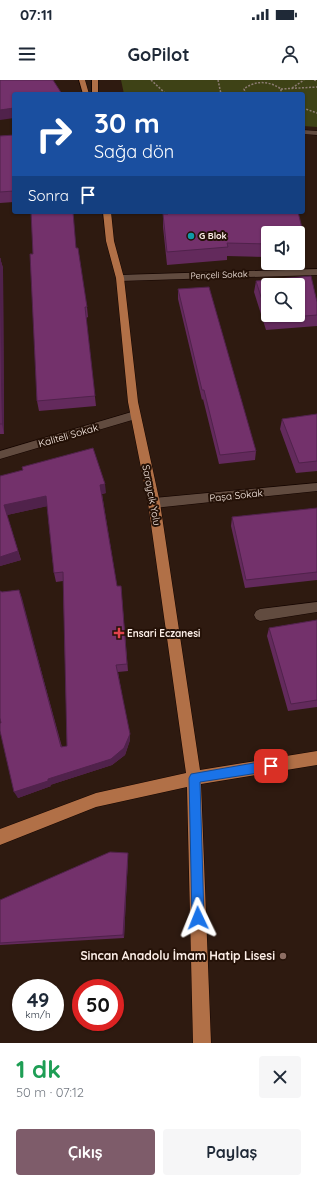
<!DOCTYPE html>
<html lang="tr">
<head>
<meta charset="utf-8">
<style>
	body { margin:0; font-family:Quicksand,sans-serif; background:#f6f6f7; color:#1f2937; height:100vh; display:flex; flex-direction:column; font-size:15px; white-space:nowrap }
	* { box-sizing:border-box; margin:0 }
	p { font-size:13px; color:#747a83 }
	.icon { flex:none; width:22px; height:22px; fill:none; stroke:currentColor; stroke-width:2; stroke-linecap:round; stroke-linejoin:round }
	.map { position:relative; height:963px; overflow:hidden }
	.drawer { display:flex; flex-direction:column; background:#fff; flex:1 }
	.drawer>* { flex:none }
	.top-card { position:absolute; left:12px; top:12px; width:293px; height:122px; border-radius:4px; box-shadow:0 1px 3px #0004; background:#1a4fa0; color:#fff; overflow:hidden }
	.buttons { position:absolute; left:261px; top:146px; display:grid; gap:8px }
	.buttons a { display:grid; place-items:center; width:44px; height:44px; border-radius:4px; background:#fff; box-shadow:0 1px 3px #0004; font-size:20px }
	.speed { position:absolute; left:12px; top:899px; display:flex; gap:8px; font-size:20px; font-weight:700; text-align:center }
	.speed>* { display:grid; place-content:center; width:52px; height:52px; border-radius:50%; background:#fff; box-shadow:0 1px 3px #0004; line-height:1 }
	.speed small { font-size:10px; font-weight:400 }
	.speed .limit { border:6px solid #d22; background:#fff; color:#111 }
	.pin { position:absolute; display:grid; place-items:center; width:34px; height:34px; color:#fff; margin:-17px; border-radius:8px; box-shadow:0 2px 6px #0006 }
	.me { position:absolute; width:44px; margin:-22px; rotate:358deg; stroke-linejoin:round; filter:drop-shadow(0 0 3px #0008) }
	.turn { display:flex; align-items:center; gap:14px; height:84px; padding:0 16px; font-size:18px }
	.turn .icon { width:52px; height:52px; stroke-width:2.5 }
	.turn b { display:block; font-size:28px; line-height:34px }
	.then { display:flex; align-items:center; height:38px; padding:0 16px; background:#0003; gap:8px; font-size:15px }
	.round { display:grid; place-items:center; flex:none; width:42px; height:42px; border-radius:4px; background:#f6f6f7 }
	.summary { display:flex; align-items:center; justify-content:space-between; height:68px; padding:0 16px }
	h1 { font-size:24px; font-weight:700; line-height:30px; color:#1e9e55 }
	.button { display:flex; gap:8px; margin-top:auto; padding:8px 16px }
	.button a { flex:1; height:46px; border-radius:4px; background:#7e5c6a; color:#fff; font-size:16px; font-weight:700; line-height:46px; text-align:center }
	.button a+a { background:#f6f6f7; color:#1f2937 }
	.status { display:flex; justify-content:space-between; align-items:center; height:28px; padding:0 20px; background:#fff; direction:ltr }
	.status svg { height:11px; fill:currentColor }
	header { display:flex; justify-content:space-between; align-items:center; height:52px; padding:0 16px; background:#fff; font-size:18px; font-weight:700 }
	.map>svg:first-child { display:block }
	.green { fill:#3e4216 }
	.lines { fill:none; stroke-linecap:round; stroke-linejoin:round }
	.minor-casing { stroke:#150500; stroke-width:1 }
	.major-casing { stroke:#150500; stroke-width:1 }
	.path { stroke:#8d7c73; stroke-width:1.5; stroke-dasharray:2 1.5; stroke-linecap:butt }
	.minor { fill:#614b3f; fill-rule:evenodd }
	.major { fill:#b17047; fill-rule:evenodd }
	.wall { fill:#632a5c }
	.shaded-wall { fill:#50224b }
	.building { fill:#73316b; stroke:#50224b; fill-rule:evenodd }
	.route { fill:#1a73e8; stroke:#114b97 }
	.culture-dot { fill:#0f9aa8; stroke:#241107; stroke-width:1.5 }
	.health-dot { fill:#e0444e; stroke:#241107; stroke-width:1.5 }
	.education-dot { fill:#8d6e63; stroke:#241107; stroke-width:1.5 }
	.labels { text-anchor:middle; stroke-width:4; stroke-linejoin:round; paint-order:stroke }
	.far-poi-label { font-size:9px; font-weight:bold; fill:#fdefe8; stroke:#241107; text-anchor:start }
	.far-street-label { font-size:9px; fill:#fdefe8; stroke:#241107 }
	.street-label { font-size:10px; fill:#fdefe8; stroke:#241107 }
	.poi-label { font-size:10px; font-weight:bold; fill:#fdefe8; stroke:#241107; text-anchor:start }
	.near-poi-label { font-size:12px; font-weight:bold; fill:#fdefe8; stroke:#241107; text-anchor:end }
</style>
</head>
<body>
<div class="status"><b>07:11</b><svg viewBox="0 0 49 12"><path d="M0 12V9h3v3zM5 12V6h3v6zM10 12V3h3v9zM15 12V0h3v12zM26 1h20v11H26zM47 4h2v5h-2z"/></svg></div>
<header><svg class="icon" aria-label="menu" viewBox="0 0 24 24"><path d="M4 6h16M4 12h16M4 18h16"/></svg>GoPilot<svg class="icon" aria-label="person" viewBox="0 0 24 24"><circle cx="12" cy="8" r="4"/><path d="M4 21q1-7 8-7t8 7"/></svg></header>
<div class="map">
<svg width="317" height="963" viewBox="0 0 317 963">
	<rect width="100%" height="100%" fill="#2e1a10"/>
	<path class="green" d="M121,0H317V47L303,46V14H124Z"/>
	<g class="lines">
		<g class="minor-casing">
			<path id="minor" d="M303,50L317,51V55L303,54Z
				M317,189V195L120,201L116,198L120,195Z
				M135,331L139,332L140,335L139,338L0,379V371Z
				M317,403V411L154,428L150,426L148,423L150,420L154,418Z
				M317,522V532L260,541L256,539L254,535L256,531L260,529Z"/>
		</g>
		<g class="major-casing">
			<path id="major" d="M79,0H85L89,14H83Z
				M92,0H98V14H92Z
				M103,132H111L114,161L124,198L138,322L160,423L200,690L317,671V685L201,704L211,963H193L187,707L96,727L0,765V749L96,713L186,693L148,423L128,322L116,198L106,161Z"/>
		</g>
		<path class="path" d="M151,0L166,14
			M218,0L221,14
			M314,0L317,1
			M292,8L304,0
			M281,9L317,7
			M231,14L245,13
			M246,14L244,9C255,0 270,1 281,9V14
			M303,28L317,33"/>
		<use href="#minor" class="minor"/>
		<use href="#major" class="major"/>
	</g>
	<path class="wall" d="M14,55V122L0,123V56Z
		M163,132H298L303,162L300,175H298V153H268V177L227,176V180L167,185L163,147V134H164Z
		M76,168L87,227L88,237L86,238L96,326L39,331L37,321L33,174Z
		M0,178L3,188L4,354H0Z
		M256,201L317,222V246L266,250L254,212Z
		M178,209L256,371L255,380L219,384L203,319L202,320L178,219Z
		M317,334V391L296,393L280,349L282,339Z
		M0,396L106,413L102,414L117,506H121L128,591L118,592L130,660L125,675L112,685L50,705L51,706L18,718L1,643L2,512L19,510L62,667L67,666L63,501L56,502L54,493L47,426L7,435L21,480L0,486Z
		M317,428V500L245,508L231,446L232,437Z
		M317,540V627L288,631L267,556L269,548Z
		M128,777L124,858L0,865V820Z"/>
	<path class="shaded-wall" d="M14,28V38L0,40V30Z
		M0,178L3,188L4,354L2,344Z
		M105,404L106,413L101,414L100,405Z
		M46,416L48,426L7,435L4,425Z
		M18,471L21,480L0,486V477Z
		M19,510L22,518L63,673L61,667Z
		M130,654V660L125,675L112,685L50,705L51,706L18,718L14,712L48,699Z
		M128,773V777L124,858L123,855Z"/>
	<path class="building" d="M0,0H53L62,14H14V28L0,30Z
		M14,55V111L0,112V56Z
		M31,132H73L76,168H78L87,227H85L95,316L37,321L30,174H33Z
		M167,132H298L303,152V162H298V153H268V164L227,163L228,167L167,172L163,134H168Z
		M0,178L2,344H0Z
		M311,196L317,222V235L268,239L256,201ZM268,205H298V235H268Z
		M209,207L256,371L220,375L204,310H202L178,209Z
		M317,334V381L299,383L282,339Z
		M93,368L105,404L100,405L117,506H121L127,584L116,585L130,654L124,668L111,679L48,699V701L14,712L0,651V643H1L0,638V511L2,512L19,510L61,667L67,666L63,492L54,493L46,416L4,425L18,471L0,477V396L23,390L22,387Z
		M317,428V492L246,500L232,437Z
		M317,540V620L291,624L269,548Z
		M110,772L128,773L123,855L0,863V820Z"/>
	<path class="route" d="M271,680L275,682L277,686L275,690L271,691L200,702L204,838L203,842L198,844L194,842L192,838L189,698L191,694Z"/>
	<circle class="culture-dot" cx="191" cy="156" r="4"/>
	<path class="health-dot" d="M117 547h4v4h4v4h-4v4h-4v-4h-4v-4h4z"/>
	<circle class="education-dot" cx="283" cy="876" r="4"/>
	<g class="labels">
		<g class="far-poi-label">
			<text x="199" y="159">G Blok</text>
		</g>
		<g class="far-street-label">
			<text transform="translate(219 195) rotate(-2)" y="3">Pençeli Sokak</text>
		</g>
		<g class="street-label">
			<text transform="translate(68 355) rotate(-16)" y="4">Kaliteli Sokak</text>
			<text transform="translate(152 415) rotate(79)" y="4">Saraycık Yolu</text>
			<text transform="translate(236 415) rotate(-6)" y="4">Paşa Sokak</text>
		</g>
		<g class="poi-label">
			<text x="127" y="557">Ensari Eczanesi</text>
		</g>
		<g class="near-poi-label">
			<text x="275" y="880">Sincan Anadolu İmam Hatip Lisesi</text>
		</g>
	</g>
</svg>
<div class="buttons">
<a><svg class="icon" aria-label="sound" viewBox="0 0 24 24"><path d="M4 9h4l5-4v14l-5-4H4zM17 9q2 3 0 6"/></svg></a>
<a><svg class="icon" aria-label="search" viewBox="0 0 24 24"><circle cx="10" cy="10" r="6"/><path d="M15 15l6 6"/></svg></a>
</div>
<div class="speed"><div>49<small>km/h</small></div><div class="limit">50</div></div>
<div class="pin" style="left:271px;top:686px;background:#d93025"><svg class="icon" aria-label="arrive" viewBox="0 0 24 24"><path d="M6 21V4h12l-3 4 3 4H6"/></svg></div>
<svg class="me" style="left:198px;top:838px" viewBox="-20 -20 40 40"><path d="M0-17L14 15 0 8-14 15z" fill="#1a73e8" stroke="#fff" stroke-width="4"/></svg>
<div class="top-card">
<div class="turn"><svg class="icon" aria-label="right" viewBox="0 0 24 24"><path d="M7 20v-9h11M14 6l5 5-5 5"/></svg><div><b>30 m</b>Sağa dön</div></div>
<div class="then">Sonra<svg class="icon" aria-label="arrive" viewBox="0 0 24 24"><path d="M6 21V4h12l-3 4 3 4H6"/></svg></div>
</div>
</div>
<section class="drawer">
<div class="summary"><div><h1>1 dk</h1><p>50 m · 07:12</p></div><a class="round"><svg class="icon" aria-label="close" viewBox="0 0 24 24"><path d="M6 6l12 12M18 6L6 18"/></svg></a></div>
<div class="button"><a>Çıkış</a><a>Paylaş</a></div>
</section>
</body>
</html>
